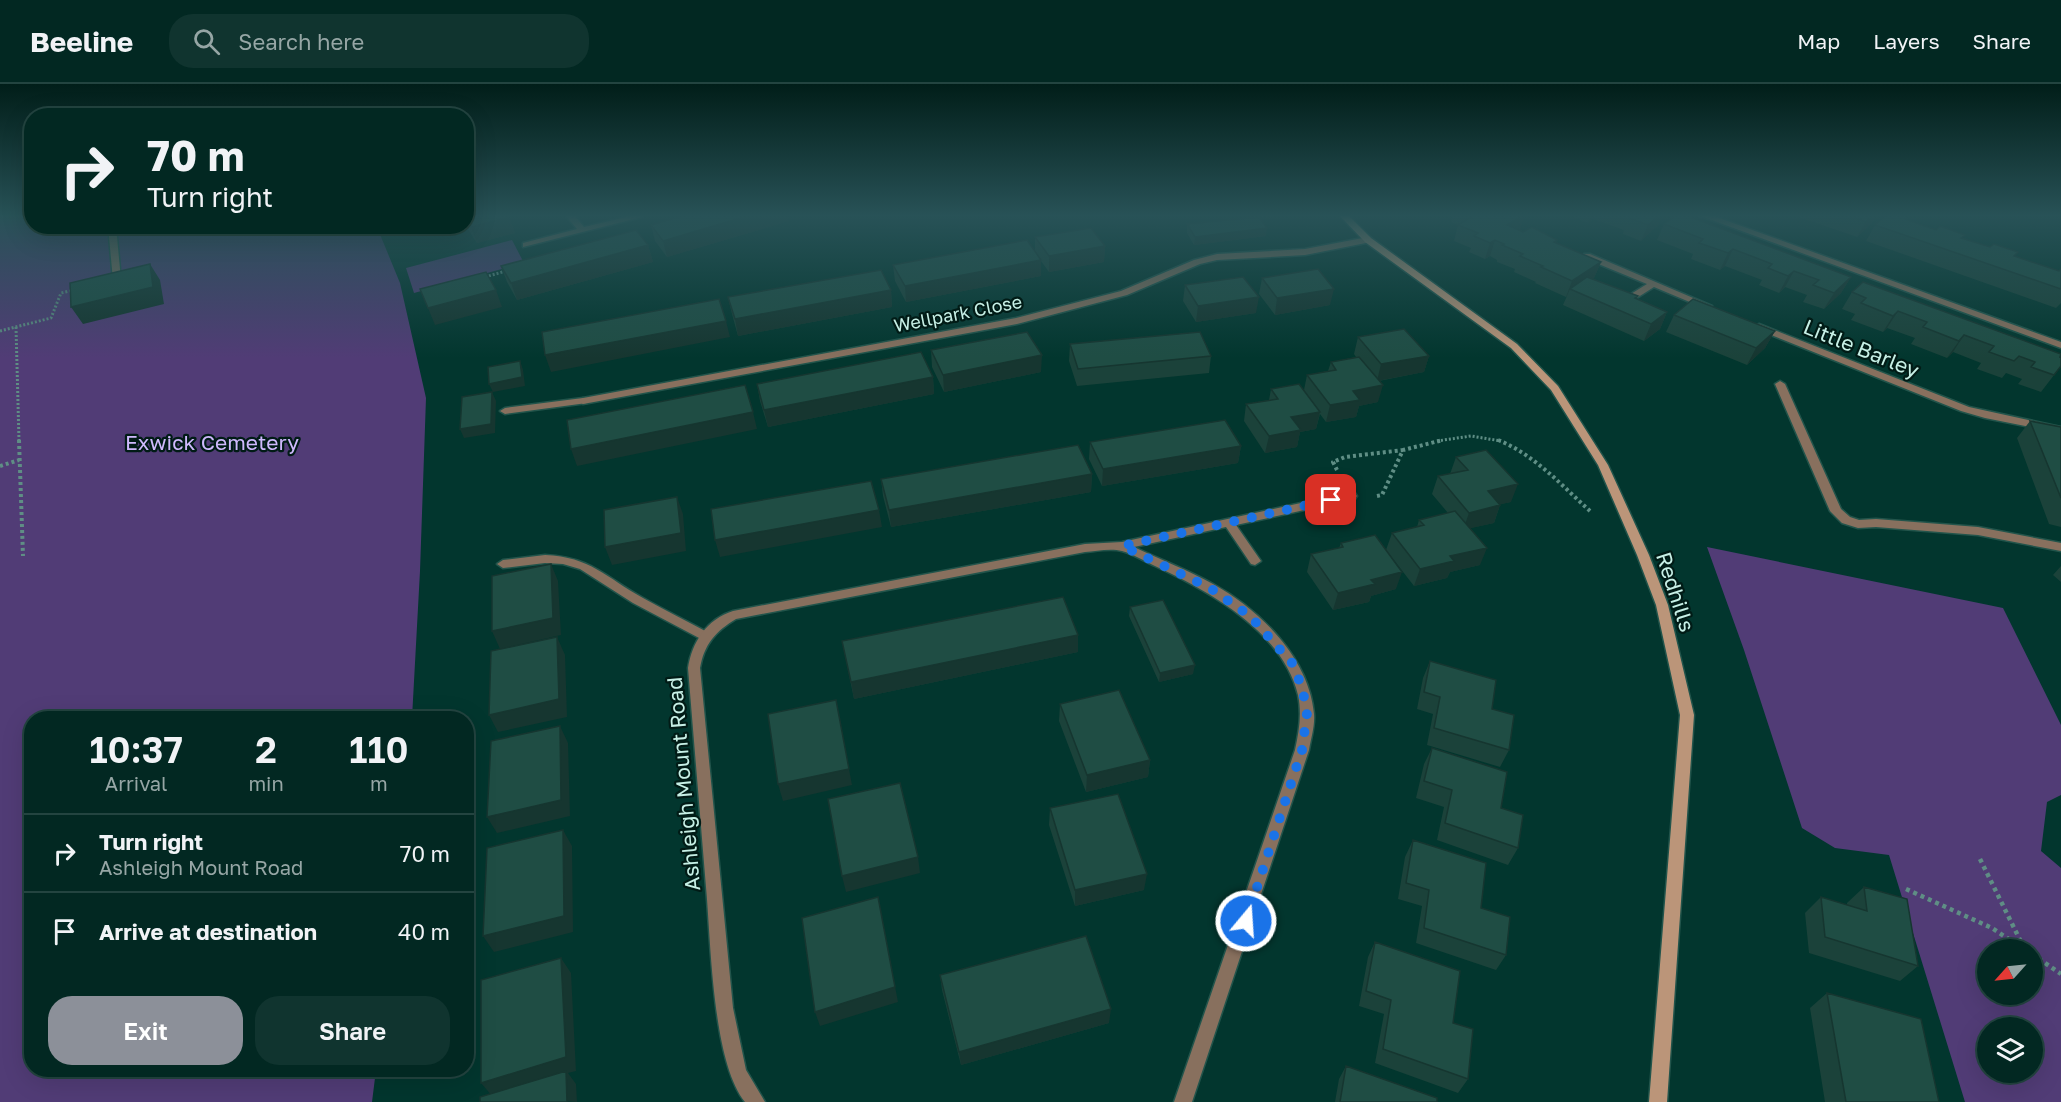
<!DOCTYPE html>
<html lang="en">
<head>
<meta charset="utf-8">
<style>
	body { margin:0; font-family:"Golos Text",sans-serif; background:#10342f; color:#f1f3f6; height:100vh; display:flex; flex-direction:column; font-size:22px; white-space:nowrap }
	* { box-sizing:border-box; margin:0 }
	p { font-size:20px; color:#96a6a5 }
	.icon { flex:none; width:33px; height:33px; fill:none; stroke:currentColor; stroke-width:2; stroke-linecap:round; stroke-linejoin:round }
	.map { position:relative; flex:1; overflow:hidden }
	.sheet { position:absolute; left:24px; top:627px; width:450px; height:366px; display:flex; flex-direction:column; background:#022822; border-radius:24px; box-shadow:0 6px 24px #0002,0 0 0 2px #234440 }
	.sheet>* { flex:none }
	.hud { position:absolute; left:24px; top:24px; width:450px; height:126px; border-radius:24px; box-shadow:0 6px 24px #0002,0 0 0 2px #234440; background:#022822; color:#f1f3f6; overflow:hidden }
	.needle { width:39px; rotate:243deg }
	.controls { position:absolute; left:1977px; top:855px; display:grid; gap:12px }
	.controls a { display:grid; place-items:center; width:66px; height:66px; border-radius:50%; background:#022822; box-shadow:0 6px 24px #0002,0 0 0 2px #234440; font-size:30px }
	.pin { position:absolute; display:grid; place-items:center; width:51px; height:51px; color:#fff; margin:-26px; border-radius:12px; box-shadow:0 3px 9px #0006 }
	.me { position:absolute; width:66px; margin:-33px; rotate:18deg; stroke-linejoin:round; filter:drop-shadow(0 0 4px #0008) }
	.turn { display:flex; align-items:center; gap:21px; height:126px; padding:0 24px; font-size:27px }
	.turn .icon { width:78px; height:78px; stroke-width:2.5 }
	.turn b { display:block; font-size:42px; line-height:51px }
	.eta { display:flex; justify-content:space-evenly; align-items:center; height:102px; text-align:center }
	.eta b { font-size:36px; font-weight:600; line-height:42px }
	.button { display:flex; gap:12px; margin-top:auto; padding:12px 24px }
	.button a { flex:1; height:69px; border-radius:24px; background:#8c9099; color:#fff; font-size:24px; font-weight:600; line-height:69px; text-align:center }
	.button a+a { background:#10342f; color:#f1f3f6 }
	ul { padding:0; list-style:none }
	li { display:flex; align-items:center; gap:18px; height:78px; padding:0 24px; border-top:2px solid #234440 }
	li div { flex:1 }
	li b { display:block; font-size:22px }
	li em { font-style:normal }
	header { display:flex; align-items:center; gap:36px; box-sizing:border-box; height:84px; padding:0 30px; background:#022822; border-bottom:2px solid #234440 }
	header strong { font-size:28px }
	nav { display:flex; gap:33px; margin-inline-start:auto; font-size:21px }
	.search { width:420px; height:54px; background:#10342f; display:flex; align-items:center; gap:15px; box-sizing:border-box; padding:0 21px; border-radius:24px; color:#96a6a5; font-size:22px }
	.map>svg:first-child { display:block }
	.green { fill:#513c76; fill-rule:evenodd }
	.lines { fill:none; stroke-linecap:round; stroke-linejoin:round }
	.lane-casing { stroke:#22544b; stroke-width:3 }
	.street-casing { stroke:#22544b; stroke-width:3 }
	.secondary-casing { stroke:#22544b; stroke-width:3 }
	.path-far2 { stroke:#5f8e85; stroke-width:3; stroke-dasharray:2 2; stroke-linecap:butt }
	.path-far1 { stroke:#5f8e85; stroke-width:4; stroke-dasharray:3 3; stroke-linecap:butt }
	.path { stroke:#5f8e85; stroke-width:4.5; stroke-dasharray:4 4; stroke-linecap:butt }
	.lane { fill:#88705e; fill-rule:evenodd }
	.street { fill:#88705e; fill-rule:evenodd }
	.secondary { fill:#bb9579; fill-rule:evenodd }
	.wall { fill:#1b423a }
	.shaded-wall { fill:#163630 }
	.building { fill:#1f4d44; stroke:#163630; stroke-width:1.5 }
	.route { stroke:#1a73e8; stroke-width:10; stroke-dasharray:0 18 }
	.labels { text-anchor:middle; stroke-width:4.5; stroke-linejoin:round; paint-order:stroke }
	.far-street-label { font-size:18px; fill:#c7f0e6; stroke:#011b16 }
	.street-label { font-size:21px; fill:#c7f0e6; stroke:#011b16 }
	.park-label { font-size:21px; fill:#cfb9fd; stroke:#011b16 }
</style>
</head>
<body>
<header>
<strong>Beeline</strong>
<div class="search"><svg class="icon" aria-label="search" viewBox="0 0 24 24"><circle cx="10" cy="10" r="6"/><path d="M15 15l6 6"/></svg>Search here</div>
<nav><a>Map</a><a>Layers</a><a>Share</a></nav>
</header>
<div class="map">
<svg width="2061" height="1018" viewBox="0 0 2061 1018">
	<rect width="100%" height="100%" fill="#02362e"/>
	<path class="green" d="M0,131H31L32,142L377,143L400,199L426,314L420,487L412,634H32V986H376L372,1018H0Z
		M512,156L524,179L414,209L406,184Z
		M1707,463L2003,524L2061,641V711L2047,718L2041,767L2061,784V1018H1965L1889,771L1835,764L1802,744L1744,566ZM1988,866H2032V910H1988ZM1988,944H2032V988H1988Z"/>
	<g class="lines">
		<g class="lane-casing">
			<path id="lane" d="M108,142H116L121,196L117,199L113,196Z
				M1780,297L1785,300L1841,425L1850,433L1859,436L1876,435L1978,443L2061,459V467L1978,451L1876,443L1858,444L1842,439L1830,427L1775,300Z
				M583,314L588,317L587,319L505,330L500,327L505,324Z
				M545,471C591,473 605,493 643,514C664,526 687,537 709,549L711,552L709,555H701L633,519L580,485L563,480L545,479L503,484L497,480L503,476Z"/>
		</g>
		<g class="street-casing">
			<path id="street" d="M565,131H574L584,143L635,131L642,133L523,163V159L577,145Z
				M1698,131H1711L2061,258V264Z
				M1368,153L1371,154V158L1305,171L1217,176L1200,180L1127,211L1017,240L583,320L578,317L583,314L1016,234L1121,207L1194,176L1217,170L1305,165Z
				M1584,170H1590L1712,222L1707,225L1704,224L1654,203L1632,217H1626V213L1647,200L1584,174Z
				M1759,240L1969,323L2061,343V349L1985,334L1961,327L1756,245L1754,243Z
				M1351,408L1355,409L1357,412L1355,415L1236,441L1261,477L1255,481L1251,480L1226,443L1134,463C1161,476 1188,486 1213,500C1260,526 1309,574 1314,630C1315,642 1311,654 1309,666L1192,1018H1174L1295,666C1299,647 1302,630 1298,611C1283,548 1209,507 1155,482C1144,477 1133,470 1122,467C1111,464 1096,467 1085,468L736,535C716,547 704,560 700,584L733,924L746,986L765,1018H745C712,977 711,857 706,803C700,730 694,657 688,584C692,558 707,535 733,527L1085,460L1122,458Z"/>
		</g>
		<g class="secondary-casing">
			<path id="secondary" d="M1339,131H1348L1371,154L1517,260L1558,302L1608,381L1649,471L1668,521L1694,631L1667,1018H1649L1680,631L1656,521L1637,471L1598,381L1551,306L1511,264L1365,158Z"/>
		</g>
		<path class="path-far2" d="M485,193L506,187
			M16,243L19,357
			M0,247L51,234L61,209L74,206
			M1437,357L1471,352L1501,357"/>
		<path class="path-far1" d="M19,356L23,472
			M1498,356C1535,371 1561,401 1590,427
			M0,382L19,376
			M1337,386L1333,378L1345,373L1403,366
			M1377,412L1382,411L1403,366L1443,356"/>
		<path class="path" d="M1980,775L2024,864
			M1906,805L1992,844L2025,866
			M2032,870L2061,890"/>
		<use href="#lane" class="lane"/>
		<use href="#street" class="street"/>
		<use href="#secondary" class="secondary"/>
	</g>
	<path class="wall" d="M466,131L509,133L515,149L477,159L466,142Z
		M1248,131H1289L1260,133L1266,152L1194,161L1187,149V140L1249,134Z
		M1453,131H1524L1519,146L1557,156L1556,159L1601,178L1594,194L1592,195L1638,212L1637,215L1667,228L1660,245L1644,257L1563,221L1567,212L1566,213L1535,199L1536,198L1514,188L1515,185L1497,178V176L1490,172L1485,175L1469,168L1471,164L1454,157L1458,141L1451,138Z
		M1573,131H1663L1658,141L1641,157L1623,150L1624,146L1593,135L1588,139L1572,133Z
		M1793,131H1877L1872,139L1857,153Z
		M1909,132L1906,136L2059,187L2061,185V219L2056,224L1866,157L1875,141Z
		M789,137L667,173L655,157L651,141Z
		M1664,140L1851,193L1841,209L1824,225L1803,218L1807,211L1785,203L1779,209L1759,201L1762,196L1725,182L1720,186L1691,175L1693,170L1657,156Z
		M1035,153L1105,162L1104,178L1049,188L1041,177V192L906,218L895,197L893,181L1035,168Z
		M648,161L653,178L517,216L507,198L501,182Z
		M1262,194L1330,221L1275,231L1259,210Z
		M1185,201L1256,229L1196,238L1183,217Z
		M891,206L892,223L738,252L732,230L728,213Z
		M1852,208L2060,273L2061,282L2041,308L2018,300L2022,295L2006,289L2002,294L1977,285L1981,279L1953,268L1947,274L1911,260L1915,254L1887,244L1883,248L1851,236L1855,230L1842,225Z
		M1674,231L1775,247L1765,264L1747,281L1666,248Z
		M1358,253L1429,272L1424,288L1379,297L1378,318L1359,322L1356,333L1326,338L1320,330L1316,345L1300,348L1297,363L1265,369L1244,337L1246,320L1269,316L1271,305L1304,306L1307,291L1328,287L1331,278L1356,273L1354,270Z
		M1070,260L1211,272L1209,289L1077,302L1069,277Z
		M931,266L1041,288L944,308L932,283Z
		M933,293L934,310L768,343L760,317L757,300Z
		M2030,337L2061,343V443L2049,440L2017,354Z
		M1090,358L1241,362L1238,379L1102,402L1089,375Z
		M1456,373L1511,418L1500,420V421L1494,439L1470,444L1480,481L1450,488L1447,494L1414,502L1386,466L1392,449L1417,443L1419,436L1448,429L1432,410L1438,392L1450,390Z
		M1092,390L1091,408L891,443L883,412L881,395Z
		M1341,459L1396,505L1371,512L1369,518L1333,526L1307,488L1311,470L1339,464Z
		M2061,482V498L2053,491Z
		M1130,523L1193,590L1159,598L1129,532Z
		M842,557L1078,568L854,615Z
		M1430,577L1492,625L1509,666L1500,683L1427,661L1433,630L1417,625L1423,594Z
		M1060,620L1150,676L1148,693L1086,708L1059,637Z
		M1432,664L1501,724L1518,764L1508,781L1437,756L1444,723L1416,714L1424,680Z
		M1050,724L1144,806L1075,822L1049,741Z
		M1413,756L1481,824L1506,871L1496,886L1416,859L1422,822L1398,815L1405,773Z
		M1864,803L1918,882L1900,897L1809,869L1805,829L1821,813L1847,821V819Z
		M1375,858L1453,939L1468,995L1458,1009L1375,979L1384,930L1359,922L1368,873Z
		M940,891L1109,939L961,981L942,906Z
		M1827,909L1939,1018H1825L1810,924Z
		M1346,982L1437,1018H1335L1339,995Z"/>
	<path class="shaded-wall" d="M750,131H788L789,137L667,173L663,157Z
		M1523,131H1524L1520,146L1501,157L1507,141Z
		M1591,131H1595L1593,135L1588,139Z
		M1659,131H1663L1658,141L1641,157L1648,141Z
		M1873,131H1877L1872,139L1857,153L1866,138Z
		M509,133L515,149L477,159L471,143Z
		M1267,144L1266,152L1194,161L1195,153Z
		M1495,156L1490,172L1485,175L1490,159Z
		M648,161L653,178L517,216L511,199Z
		M1105,162L1104,178L1049,188V172Z
		M1733,165L1725,182L1720,186L1728,169Z
		M1041,176V192L906,218L905,202Z
		M1601,178L1594,194L1575,207L1570,205L1567,212L1566,213L1572,197Z
		M150,180L160,196L164,220L83,240L71,223Z
		M1794,187L1785,203L1779,209L1788,192Z
		M1851,193L1841,209L1824,225L1834,209Z
		M1334,205L1330,221L1275,231L1277,214Z
		M496,206L502,223L435,241L428,224Z
		M891,206L892,223L738,252L735,235Z
		M1259,213L1256,229L1196,238L1198,222Z
		M1898,227L1887,244L1883,248L1893,232Z
		M1667,228L1660,245L1644,257L1651,240Z
		M726,237L730,253L551,288L545,271Z
		M1775,247L1765,264L1747,281L1756,264Z
		M1964,251L1953,268L1947,274L1959,257Z
		M1042,271L1041,288L944,308L943,291Z
		M1429,272L1424,288L1377,297L1381,280Z
		M520,277L523,286L525,302L493,308L489,300Z
		M933,293L934,310L768,343L764,326Z
		M1383,301L1378,318L1359,322L1356,333L1326,338L1330,321L1353,307Z
		M492,308L496,317L495,349L464,354L460,345Z
		M753,328L757,345L577,382L571,365Z
		M1320,328L1316,345L1300,348L1297,363L1265,369L1269,352L1291,333Z
		M1241,362L1238,379L1102,402L1103,385Z
		M1092,390L1091,408L891,443L889,426Z
		M1518,400L1511,418L1481,425L1488,407Z
		M677,413L683,430L686,467L612,481L605,463Z
		M1500,421L1494,439L1463,446L1469,429Z
		M879,426L882,443L720,473L715,456Z
		M1487,464L1480,481L1450,488L1447,494L1414,502L1420,485L1450,472Z
		M551,480L558,497L561,551L500,565L492,547Z
		M1402,488L1396,505L1371,512L1369,518L1333,526L1338,509L1371,496Z
		M1078,551V568L854,615L851,598Z
		M557,553L565,571L567,633L498,648L489,631Z
		M1195,581L1193,590L1159,598L1160,589Z
		M560,642L568,659L570,732L497,749L487,733Z
		M1150,676L1148,693L1086,708L1087,691Z
		M849,685L852,701L783,717L778,700Z
		M563,746L572,762L573,848L494,868L483,852Z
		M918,773L920,789L846,808L842,792Z
		M1147,790L1144,806L1075,822V806Z
		M878,813L898,918L820,942L815,928Z
		M561,874L571,889L576,987L568,989L576,1000L577,1018L493,1013L481,999Z
		M1111,925L1109,939L961,981L959,968Z"/>
	<path class="building" d="M466,131H508L509,133L471,143L466,136Z
		M686,131H750L663,157L651,141Z
		M1474,131H1523L1507,141L1523,148L1532,143L1557,156L1554,158L1601,178L1572,197L1541,183L1543,182L1520,172L1523,170L1502,161L1504,160L1495,156L1490,159L1474,152L1478,149L1458,141Z
		M1632,131H1659L1648,141L1629,134Z
		M1676,131H1685L1851,193L1834,209L1813,201L1819,196L1794,187L1788,192L1768,184L1772,180L1733,165L1728,169L1699,159L1703,155L1664,140Z
		M1848,131H1873L1866,138Z
		M1887,131H1907L1909,132L1905,135L1936,146L1940,142L1965,151L1961,154L1990,163L1994,160L2018,168L2014,172L2059,187L2061,185V205L1875,141Z
		M1259,133L1267,144L1195,153L1187,140Z
		M1091,144L1105,162L1049,172L1035,153Z
		M636,146L648,161L511,199L501,182Z
		M1027,156L1041,176L905,202L893,181Z
		M150,180L153,203L71,223L70,199Z
		M1318,185L1334,205L1277,214L1262,194Z
		M881,186L891,206L735,235L728,213Z
		M486,188L496,206L428,224L420,205Z
		M1243,193L1259,213L1198,222L1185,201Z
		M1587,193L1638,212L1635,214L1667,228L1651,240L1570,205Z
		M1863,198L2061,270L2060,273H2061V282L2054,291L2031,283L2035,278L2019,272L2014,277L1989,268L1994,262L1964,251L1959,257L1923,243L1927,238L1898,227L1893,232L1861,219L1866,214L1852,208Z
		M719,215L726,237L545,271L542,248Z
		M1693,215L1775,247L1756,264L1674,231Z
		M1404,245L1429,272L1381,280L1358,253Z
		M1027,248L1042,271L943,291L931,266Z
		M1200,248L1211,272L1078,285L1070,260Z
		M921,268L933,293L764,326L757,300Z
		M1359,273L1383,301L1353,307L1360,316L1330,321L1307,291L1336,286L1331,278Z
		M520,277L522,293L489,300L488,283Z
		M1299,300L1320,328L1291,333L1301,346L1269,352L1246,320L1278,315L1271,305Z
		M745,301L753,328L571,365L567,336Z
		M492,308L491,340L460,345L462,313Z
		M1225,336L1241,362L1103,385L1090,358Z
		M2030,337L2061,343V414Z
		M1078,361L1092,390L889,426L881,395Z
		M1486,366L1518,400L1488,407L1500,421L1469,429L1438,392L1468,386L1456,373Z
		M871,397L879,426L715,456L711,425Z
		M677,413L681,449L605,463L604,426Z
		M1455,427L1487,464L1450,472L1454,477L1420,485L1392,449L1424,441L1419,436Z
		M1375,451L1402,488L1371,496L1375,500L1338,509L1311,470L1343,463L1341,459Z
		M551,480L553,534L492,547V492Z
		M1063,513L1078,551L851,598L842,557Z
		M1163,516L1195,581L1160,589L1130,523Z
		M557,553L559,615L489,631L491,567Z
		M1430,577L1496,596L1492,625L1514,631L1509,666L1434,644L1440,613L1424,608Z
		M1119,606L1150,676L1087,691L1060,620Z
		M836,616L849,685L778,700L768,630Z
		M560,642L561,716L487,733L491,657Z
		M1432,664L1507,688L1501,724L1523,731L1518,764L1445,739L1452,706L1424,697Z
		M900,699L918,773L842,792L828,715Z
		M1118,710L1147,790L1075,806L1050,724Z
		M563,746L564,832L483,852L487,764Z
		M1413,756L1486,779L1481,824L1510,833L1506,871L1424,844L1429,806L1406,799Z
		M1864,803L1907,815L1918,882L1825,853L1821,813L1867,827Z
		M878,813L895,903L815,928L802,834Z
		M1086,852L1111,925L959,968L940,891Z
		M1375,858L1460,887L1453,939L1473,945L1468,995L1383,965L1391,916L1366,907Z
		M561,874L566,973L481,999V896Z
		M1827,909L1921,935L1939,1018H1846Z
		M1346,982L1437,1014V1018H1340Z
		M566,987L567,1018H480V1013Z"/>
	<linearGradient id="sky" x2="0" y2="1"><stop stop-color="#011e19"/><stop offset="0.48" stop-color="#285257"/><stop offset="1" stop-color="#285257" stop-opacity="0"/></linearGradient>
	<rect width="2061" height="274" fill="url(#sky)"/>
	<g class="lines">
		<path class="route" d="M1246,837L1302,666L1307,629L1302,603L1292,579L1250,532L1210,504L1122,462L1331,416"/>
	</g>
	<g class="labels">
		<g class="far-street-label">
			<text transform="translate(958 230) rotate(-11)" y="6">Wellpark Close</text>
		</g>
		<g class="street-label">
			<text transform="translate(1861 265) rotate(22)" y="7">Little Barley</text>
			<text transform="translate(1675 508) rotate(72)" y="7">Redhills</text>
			<text transform="translate(684 700) rotate(-95)" y="7">Ashleigh Mount Road</text>
		</g>
		<g class="park-label">
			<text x="212" y="366">Exwick Cemetery</text>
		</g>
	</g>
</svg>
<div class="controls">
<a><svg class="needle" viewBox="-14 -14 28 28"><path d="M0-13l5 13h-10z" fill="#e53935"/><path d="M0 13l5-13h-10z" fill="#96a6a5"/></svg></a>
<a><svg class="icon" aria-label="layers" viewBox="0 0 24 24"><path d="M12 4l9 5-9 5-9-5zM3 14l9 5 9-5"/></svg></a>
</div>
<div class="pin" style="left:1331px;top:416px;background:#d93025"><svg class="icon" aria-label="arrive" viewBox="0 0 24 24"><path d="M6 21V4h12l-3 4 3 4H6"/></svg></div>
<svg class="me" style="left:1246px;top:837px" viewBox="-20 -20 40 40"><circle r="17" fill="#1a73e8" stroke="#fff" stroke-width="3"/><path d="M0-11L8 9 0 5-8 9z" fill="#fff"/></svg>
<div class="hud">
<div class="turn"><svg class="icon" aria-label="right" viewBox="0 0 24 24"><path d="M7 20v-9h11M14 6l5 5-5 5"/></svg><div><b>70 m</b>Turn right</div></div>
</div>
<section class="sheet">
<div class="eta">
<div><b>10:37</b><p>Arrival</p></div>
<div><b>2</b><p>min</p></div>
<div><b>110</b><p>m</p></div>
</div>
<ul>
<li><svg class="icon" aria-label="right" viewBox="0 0 24 24"><path d="M7 20v-9h11M14 6l5 5-5 5"/></svg><div><b>Turn right</b><p>Ashleigh Mount Road</p></div><em>70 m</em></li>
<li><svg class="icon" aria-label="arrive" viewBox="0 0 24 24"><path d="M6 21V4h12l-3 4 3 4H6"/></svg><div><b>Arrive at destination</b></div><em>40 m</em></li>
</ul>
<div class="button"><a>Exit</a><a>Share</a></div>
</section>
</div>
</body>
</html>
